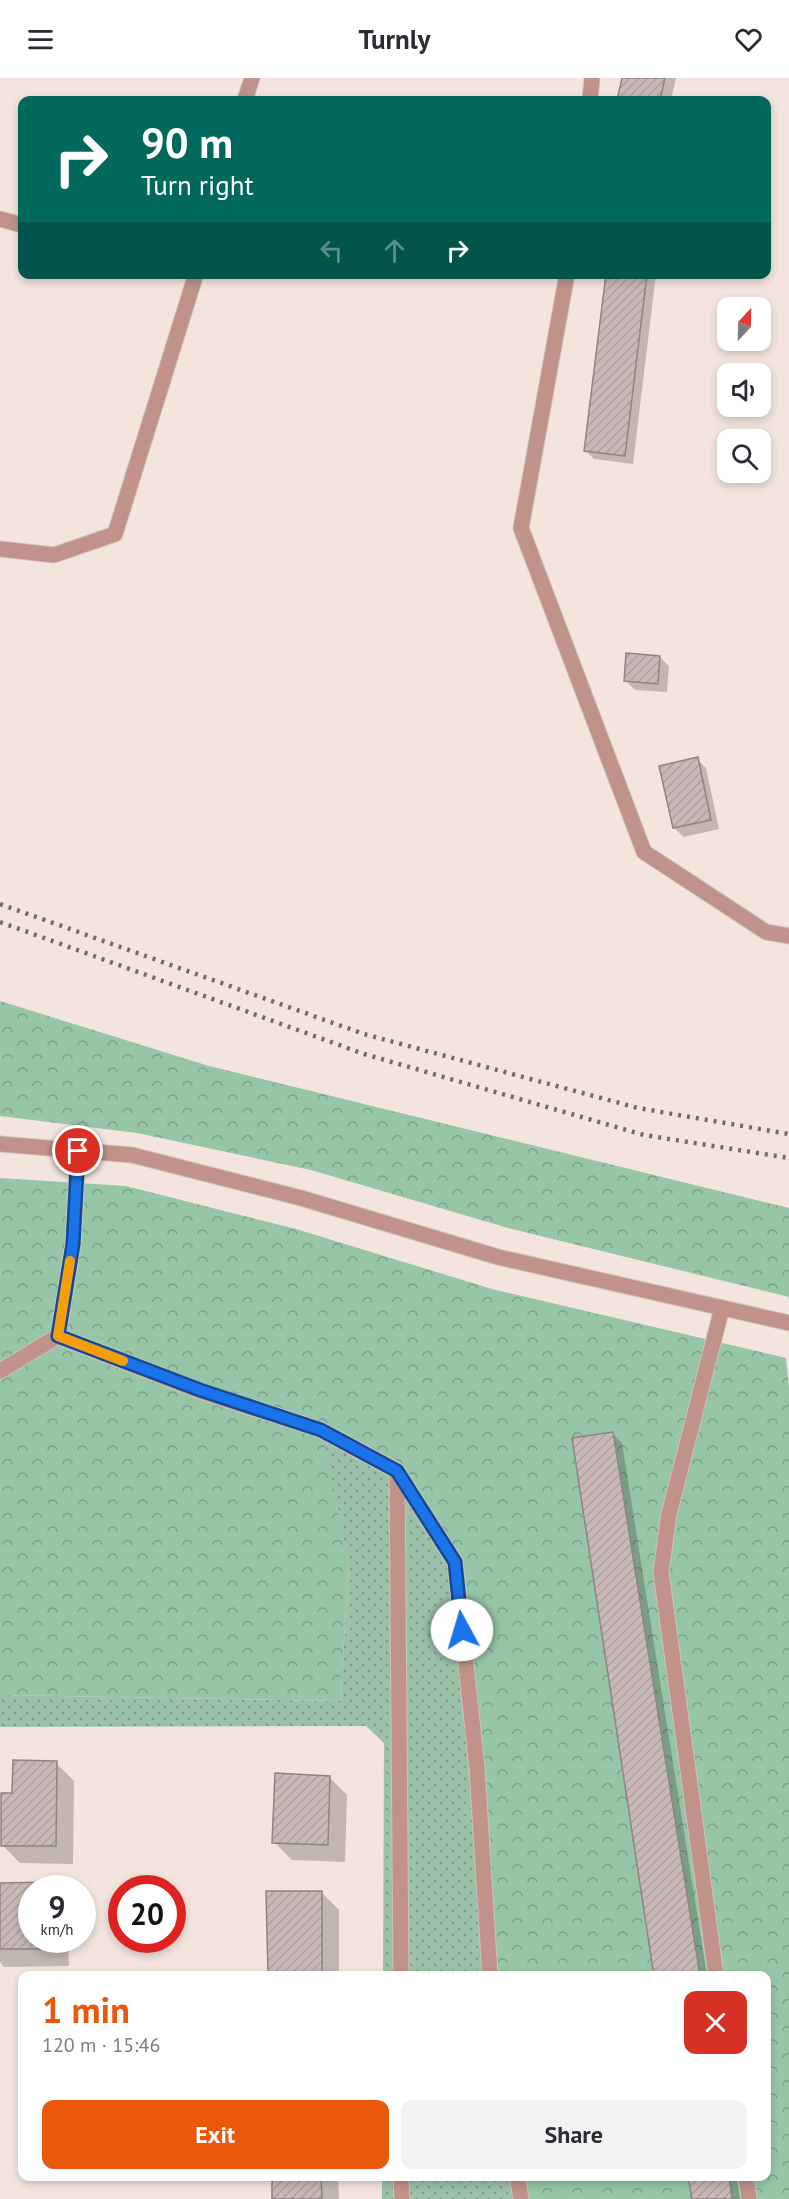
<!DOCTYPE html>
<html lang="en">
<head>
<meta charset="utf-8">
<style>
	body { margin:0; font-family:"PT Sans",sans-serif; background:#f2f2f3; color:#2b2b33; height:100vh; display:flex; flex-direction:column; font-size:22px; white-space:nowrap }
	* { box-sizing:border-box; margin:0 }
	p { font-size:20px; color:#7c7c81 }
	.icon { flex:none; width:33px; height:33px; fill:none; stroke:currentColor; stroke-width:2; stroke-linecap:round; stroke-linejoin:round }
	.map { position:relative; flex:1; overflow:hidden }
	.drawer { position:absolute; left:18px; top:1893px; width:753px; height:210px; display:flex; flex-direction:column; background:#fff; border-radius:12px; box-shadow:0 3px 9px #0003 }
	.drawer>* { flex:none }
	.banner { position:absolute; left:18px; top:18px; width:753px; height:183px; border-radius:12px; box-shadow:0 3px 9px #0003; background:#00695c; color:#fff; overflow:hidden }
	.needle { width:39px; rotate:22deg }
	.buttons { position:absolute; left:717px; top:219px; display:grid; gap:12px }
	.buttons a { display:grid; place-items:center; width:54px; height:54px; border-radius:12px; background:#fff; box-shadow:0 3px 9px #0003; font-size:30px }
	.speed { position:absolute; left:18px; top:1797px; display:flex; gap:12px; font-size:30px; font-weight:700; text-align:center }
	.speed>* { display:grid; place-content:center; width:78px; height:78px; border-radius:50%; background:#fff; box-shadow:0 3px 9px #0003; line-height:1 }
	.speed small { font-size:15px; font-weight:400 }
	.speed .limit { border:9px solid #d22; background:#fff; color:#111 }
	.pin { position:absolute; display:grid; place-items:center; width:51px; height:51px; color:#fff; margin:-26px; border:3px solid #fff; border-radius:50%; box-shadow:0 2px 6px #0007 }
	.me { position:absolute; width:66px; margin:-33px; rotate:354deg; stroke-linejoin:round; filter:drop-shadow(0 0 4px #0008) }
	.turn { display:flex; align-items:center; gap:21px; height:126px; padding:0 24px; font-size:27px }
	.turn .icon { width:78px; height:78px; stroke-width:2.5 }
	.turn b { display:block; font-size:42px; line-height:51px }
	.lanes { display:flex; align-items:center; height:57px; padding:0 24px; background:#0003; justify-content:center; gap:30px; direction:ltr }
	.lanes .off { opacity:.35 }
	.round { display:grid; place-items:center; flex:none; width:63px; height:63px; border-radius:12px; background:#f2f2f3 }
	.headline { display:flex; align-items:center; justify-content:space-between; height:102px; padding:0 24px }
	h1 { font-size:36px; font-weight:800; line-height:45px; color:#ea580c }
	.action { display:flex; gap:12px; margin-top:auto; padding:12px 24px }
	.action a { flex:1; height:69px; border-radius:12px; background:#ea580c; color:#fff; font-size:24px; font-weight:800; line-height:69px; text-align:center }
	.action a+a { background:#f2f2f3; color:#2b2b33 }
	header { display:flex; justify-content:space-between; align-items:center; height:78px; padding:0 24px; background:#fff; font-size:27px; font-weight:800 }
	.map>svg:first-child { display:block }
	.grass { fill:url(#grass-dots) }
	.forest { fill:url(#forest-crowns) }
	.shadow { fill:#0003 }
	.building { fill:url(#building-hatch); stroke:#918381; stroke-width:1.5 }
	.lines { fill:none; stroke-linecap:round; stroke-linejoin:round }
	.minor-casing { stroke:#cfc2bd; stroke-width:17 }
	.minor { stroke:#c0928a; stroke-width:15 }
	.rail { stroke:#746b67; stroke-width:4.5; stroke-dasharray:3 6; stroke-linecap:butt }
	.route-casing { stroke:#114b97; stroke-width:15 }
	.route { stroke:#1a73e8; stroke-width:10 }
	.slow { stroke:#f59e0b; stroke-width:10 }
</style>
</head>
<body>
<header><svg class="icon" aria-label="menu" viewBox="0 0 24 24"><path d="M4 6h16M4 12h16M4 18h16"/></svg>Turnly<svg class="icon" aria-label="heart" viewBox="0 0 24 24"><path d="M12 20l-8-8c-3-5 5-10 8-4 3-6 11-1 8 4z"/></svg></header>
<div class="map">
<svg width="789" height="2121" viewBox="0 0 789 2121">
	<defs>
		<pattern id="grass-dots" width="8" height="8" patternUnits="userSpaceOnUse" patternTransform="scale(1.5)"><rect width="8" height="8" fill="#9bc1a9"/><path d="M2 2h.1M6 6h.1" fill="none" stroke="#7f9d89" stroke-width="1.8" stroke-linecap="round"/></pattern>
		<pattern id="forest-crowns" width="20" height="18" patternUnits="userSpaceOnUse" patternTransform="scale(1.5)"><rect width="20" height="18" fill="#96c6a7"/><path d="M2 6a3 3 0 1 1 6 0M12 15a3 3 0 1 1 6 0" fill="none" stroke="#7ba188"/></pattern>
		<pattern id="building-hatch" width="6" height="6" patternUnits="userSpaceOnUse" patternTransform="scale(1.5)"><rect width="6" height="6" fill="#c8b9b7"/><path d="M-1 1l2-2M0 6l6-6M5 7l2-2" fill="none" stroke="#ac9f9d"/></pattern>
	</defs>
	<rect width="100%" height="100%" fill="#f3e4de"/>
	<path class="grass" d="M321,1352L397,1393L455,1484L490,1897H383L384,1665L366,1648L0,1649V1617L340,1623L349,1487Z
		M382,2098L517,2099L521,2121H382Z"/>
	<path class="forest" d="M0,923L209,988L789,1130V1219L508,1150L311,1092L137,1055L0,1038Z
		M0,1100L126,1108L296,1151L492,1211L786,1280L789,1309V2121H521L517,2099L766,2098V1898L490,1897L455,1484L397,1393L322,1352L349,1487L340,1623L0,1617Z"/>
	<path class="shadow" d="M624,0H676L671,22H619Z
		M607,196H656L633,386L594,381L585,372Z
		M660,579L669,588L667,614L635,612L625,602Z
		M697,681L706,690L719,751L684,759L674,750L661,689Z
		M613,1356L622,1365L707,1898H655Z
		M56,1685L74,1703L73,1786L20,1785L2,1767L14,1717Z
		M329,1699L347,1717L345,1784L292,1782L274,1764Z
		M50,1805L55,1810H32V1862H68L69,1888L4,1889L0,1884V1806Z
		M321,1814L339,1832V1898H271L269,1895Z
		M273,2098H338L339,2121H274Z
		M689,2098H736L740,2121H693Z"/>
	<path class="building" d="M622,0H665L660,22H617Z
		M606,196H647L625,378L584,373Z
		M626,575L660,578L658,606L624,603Z
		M698,679L711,742L673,750L659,688Z
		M613,1354L700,1898H654L572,1360Z
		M13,1682L57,1683L56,1768H1V1715H12Z
		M275,1695L330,1698L328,1767L272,1765Z
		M50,1804L51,1810H32V1862H51L52,1871H0V1805Z
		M266,1813H322V1896H268Z
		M272,2098H321L322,2121H272Z
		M688,2098H729L732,2121H692Z"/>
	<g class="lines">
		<g class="minor-casing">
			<path id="minor" d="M245,22L252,0
				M590,22L592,0
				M0,141L22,147
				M567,196L521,450L644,774L766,854L789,858
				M0,471L54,477L115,456L196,196
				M0,1066L132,1077L301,1120L498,1179L789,1245
				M58,1258L73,1166L78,1073
				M0,1293L58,1258L200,1313L321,1352L397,1393L455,1484L477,1690L490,1898
				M397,1394L401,1898
				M716,1898L661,1494L669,1436L722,1230
				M401,2098L402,2121
				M517,2098L521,2121
				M746,2098L749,2121"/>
		</g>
		<use href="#minor" class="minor"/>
		<path class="rail" d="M0,826L364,956L638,1030L789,1056
			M0,844L364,976L644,1057L789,1080"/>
	</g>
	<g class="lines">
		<g class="route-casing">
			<path id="route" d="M78,1073L73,1166L58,1258L200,1312L321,1352L397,1393L455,1484L462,1552"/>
		</g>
		<use href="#route" class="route"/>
		<path class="slow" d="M70,1183L58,1258L123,1283"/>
	</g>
</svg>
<div class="buttons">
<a><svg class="needle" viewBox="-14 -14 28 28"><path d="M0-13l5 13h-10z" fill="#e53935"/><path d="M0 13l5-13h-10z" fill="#7c7c81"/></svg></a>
<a><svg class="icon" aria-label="sound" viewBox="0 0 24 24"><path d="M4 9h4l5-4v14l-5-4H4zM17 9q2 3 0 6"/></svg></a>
<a><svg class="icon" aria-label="search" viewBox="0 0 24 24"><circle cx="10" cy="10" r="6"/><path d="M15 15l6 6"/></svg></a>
</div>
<div class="speed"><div>9<small>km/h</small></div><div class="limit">20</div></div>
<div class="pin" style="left:78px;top:1073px;background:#d93025"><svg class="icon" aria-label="arrive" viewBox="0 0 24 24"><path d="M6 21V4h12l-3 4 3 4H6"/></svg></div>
<svg class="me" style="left:462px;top:1552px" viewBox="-20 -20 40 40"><circle r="19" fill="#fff"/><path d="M0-13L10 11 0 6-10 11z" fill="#1a73e8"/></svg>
<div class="banner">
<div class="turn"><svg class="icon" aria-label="right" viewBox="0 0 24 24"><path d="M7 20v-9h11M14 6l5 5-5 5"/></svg><div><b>90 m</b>Turn right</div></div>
<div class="lanes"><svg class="icon off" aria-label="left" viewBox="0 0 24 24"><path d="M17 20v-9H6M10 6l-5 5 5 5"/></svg><svg class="icon off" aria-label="ahead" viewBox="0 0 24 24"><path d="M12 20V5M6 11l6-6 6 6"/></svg><svg class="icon" aria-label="right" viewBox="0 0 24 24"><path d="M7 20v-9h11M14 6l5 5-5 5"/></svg></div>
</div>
<section class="drawer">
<div class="headline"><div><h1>1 min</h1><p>120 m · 15:46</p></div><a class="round" style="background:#d93025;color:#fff"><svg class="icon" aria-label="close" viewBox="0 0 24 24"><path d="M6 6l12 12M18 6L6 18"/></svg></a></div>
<div class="action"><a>Exit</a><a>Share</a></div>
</section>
</div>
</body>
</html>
